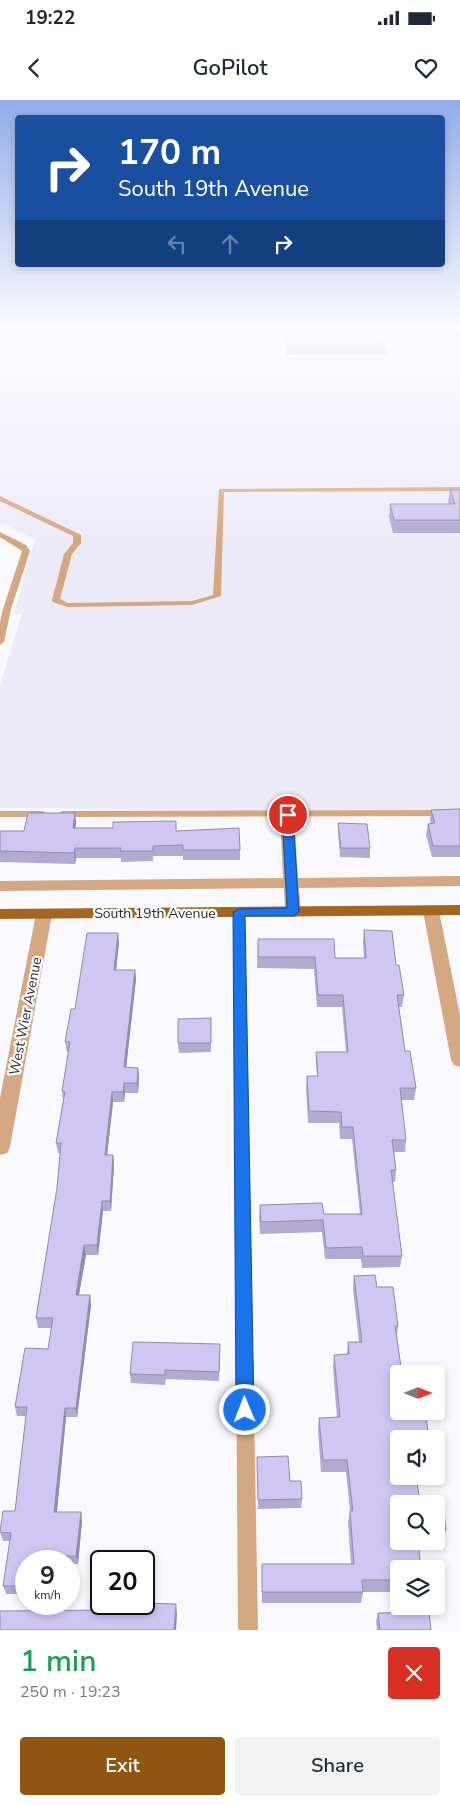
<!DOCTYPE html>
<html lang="en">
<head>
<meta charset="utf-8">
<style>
	body { margin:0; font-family:"Nunito Sans",sans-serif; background:#f2f2f3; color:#1f2937; height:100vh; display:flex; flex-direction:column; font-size:19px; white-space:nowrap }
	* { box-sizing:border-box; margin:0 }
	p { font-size:16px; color:#747a83 }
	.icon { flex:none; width:28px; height:28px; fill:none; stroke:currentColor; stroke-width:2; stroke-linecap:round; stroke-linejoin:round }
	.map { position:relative; height:1530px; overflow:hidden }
	.side { display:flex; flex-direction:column; background:#fff; flex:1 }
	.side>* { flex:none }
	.top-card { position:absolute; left:15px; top:15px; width:430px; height:152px; border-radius:5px; box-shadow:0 2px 8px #0003; background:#1a4fa0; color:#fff; overflow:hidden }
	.needle { width:32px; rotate:90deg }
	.fabs { position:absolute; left:390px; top:1265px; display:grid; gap:10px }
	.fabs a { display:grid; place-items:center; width:55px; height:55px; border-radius:5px; background:#fff; box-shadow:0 2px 8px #0003; font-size:25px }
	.speed { position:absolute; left:15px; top:1450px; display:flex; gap:10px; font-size:25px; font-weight:700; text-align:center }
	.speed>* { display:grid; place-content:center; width:65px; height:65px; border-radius:50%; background:#fff; box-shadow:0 2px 8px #0003; line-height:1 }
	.speed small { font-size:12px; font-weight:400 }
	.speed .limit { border:2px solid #111; border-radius:8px; background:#fff; color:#111 }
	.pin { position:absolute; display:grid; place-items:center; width:42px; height:42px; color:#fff; margin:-21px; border:2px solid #fff; border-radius:50%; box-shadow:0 1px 5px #0007 }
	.me { position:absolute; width:55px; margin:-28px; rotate:359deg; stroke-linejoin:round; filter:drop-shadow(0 0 4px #0008) }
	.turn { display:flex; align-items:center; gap:18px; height:105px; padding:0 20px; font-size:22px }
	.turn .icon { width:65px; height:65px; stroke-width:2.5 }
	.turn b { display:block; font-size:35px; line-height:42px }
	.lanes { display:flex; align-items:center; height:48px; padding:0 20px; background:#0003; justify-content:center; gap:25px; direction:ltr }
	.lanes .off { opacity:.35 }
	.round { display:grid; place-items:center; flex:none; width:52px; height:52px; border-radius:5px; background:#f2f2f3 }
	.headline { display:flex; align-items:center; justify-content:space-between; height:85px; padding:0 20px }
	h1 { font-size:30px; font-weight:600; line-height:38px; color:#1e9e55 }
	.button { display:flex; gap:10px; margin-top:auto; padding:10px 20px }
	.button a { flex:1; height:58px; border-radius:5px; background:#905611; color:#fff; font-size:20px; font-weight:600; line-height:58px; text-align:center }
	.button a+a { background:#f2f2f3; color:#1f2937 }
	.status { display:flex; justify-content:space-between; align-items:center; height:35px; padding:0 25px; background:#fff; direction:ltr }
	.status svg { height:14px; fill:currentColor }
	header { display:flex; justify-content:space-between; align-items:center; height:65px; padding:0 20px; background:#fff; font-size:22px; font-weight:600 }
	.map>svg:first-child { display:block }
	.built { fill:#eeebf8 }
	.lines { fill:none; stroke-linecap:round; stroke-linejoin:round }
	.service { fill:#d4a880; fill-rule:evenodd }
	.minor { fill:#d4a880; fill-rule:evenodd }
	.primary { fill:#a36520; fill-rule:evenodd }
	.wall { fill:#b3aad2; fill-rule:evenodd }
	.shaded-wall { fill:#928bab }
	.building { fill:#d0c6f4; stroke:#928bab }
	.route { fill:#1a73e8; stroke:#114b97 }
	.labels { text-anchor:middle; stroke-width:4.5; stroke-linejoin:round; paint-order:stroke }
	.street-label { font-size:14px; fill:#2d2b34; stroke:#fff }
</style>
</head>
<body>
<div class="status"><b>19:22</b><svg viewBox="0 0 49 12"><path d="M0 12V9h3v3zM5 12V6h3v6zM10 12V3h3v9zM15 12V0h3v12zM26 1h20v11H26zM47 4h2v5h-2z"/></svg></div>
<header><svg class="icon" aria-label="back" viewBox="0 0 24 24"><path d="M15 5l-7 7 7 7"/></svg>GoPilot<svg class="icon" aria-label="heart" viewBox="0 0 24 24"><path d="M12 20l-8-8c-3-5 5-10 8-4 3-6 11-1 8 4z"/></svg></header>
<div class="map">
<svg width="460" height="1530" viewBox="0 0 460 1530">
	<rect width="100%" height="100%" fill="#faf9ff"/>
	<path class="built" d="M0,228H460V710L275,711L0,708V584L22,514H14L35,440L0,422Z"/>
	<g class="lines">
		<path class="service" d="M460,387V391L224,392L221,496L192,505L67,507L53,502L52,500L64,454L73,443V436L0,401V396L2,397L81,435V443L72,454L60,499L68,503L192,501L213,495L219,389Z
			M0,432L26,445L30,451L11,509L4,542L0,545V522L3,509L22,451L0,437Z
			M460,710V716L62,717L57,714L62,711Z
			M0,711H43L48,714L43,717H0Z
			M239,809L245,813L258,1530H238L233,813Z"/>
		<path class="minor" d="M287,711L292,712L294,715L298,778L460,776V786L299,788L301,812L299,816L293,817L287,816L285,812L284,788L0,791V781L283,778L280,715L282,712Z
			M431,806L437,807L439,811L460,915V967L454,965L451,960L423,811L425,807Z
			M44,809L50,810L52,814L10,1047L7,1053L0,1055V998L36,814L38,810Z"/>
		<path class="primary" d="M460,805V815L0,819V809Z"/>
	</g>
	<path class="wall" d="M283,228H378L387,249V254L286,255Z
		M446,228H460V237H451Z
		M450,390H460V434V433H393L389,417L390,404H449L448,402Z
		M460,709V757H432L426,735L428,724H431L430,721L431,710Z
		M75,713L76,723L75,728L176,731L240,750V760H183V756H153V761L121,762V758H76L75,764L0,762V731H24Z
		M338,723L370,748V758L340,757L338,733Z
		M364,830L396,865L404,895L402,907H399L405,951L416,988L414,1000H401L406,1040L405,1052H394L396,1070L395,1082H392L402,1156L400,1167L362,1168L361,1159H325L322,1132L260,1134L259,1117L260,1105L324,1114H360L352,1039H340L339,1023H308L306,987L307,976H317L316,964V952H346L342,907H317L314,869L257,868L258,839L335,858H364L363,842Z
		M119,842L116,870H135L136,879L126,968H138L139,977L138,993H125L124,1002H113L107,1055H113L114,1065L111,1111H103L98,1155H86L79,1195H90L91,1205L77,1317H66L57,1412H81L82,1421L78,1464H69V1461H26V1494H6L3,1486L10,1441H3L0,1432L15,1411L26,1316H17L15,1307L48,1249L51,1228H38L36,1218L57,1088L60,1053H58L56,1043L63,1001L62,991L69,952H67L65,942L75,909Z
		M211,918V952L179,953L178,943Z
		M375,1175L377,1187H393L398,1226L397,1236L402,1274H399V1311H407V1316H426L429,1339H399V1376H416L419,1396H442L446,1430L443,1442H418L421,1469H399V1492H363L361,1503H262V1464H351L348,1423L350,1411L346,1372H321L318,1331L319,1318H337L333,1268L334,1255L347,1254L348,1242H359L353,1189L354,1176ZM399,1404H436V1441H399Z
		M220,1253L219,1281L166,1279L165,1285L131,1283L130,1274Z
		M257,1357L290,1381L302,1399L301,1408L258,1409Z
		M378,1513L431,1530H377L376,1521Z"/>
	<path class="shaded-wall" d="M75,713L76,723L74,738L73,728Z
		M75,748L76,758L75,764L74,753Z
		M118,833L119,842L115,879L114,870Z
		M135,870L136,879L125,977L124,967Z
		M138,968L139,977L138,993L137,983Z
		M124,983L125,993L124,1002L123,992Z
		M112,992L113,1002L106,1065L105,1055Z
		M113,1055L114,1065L111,1111L110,1101Z
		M102,1101L103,1111L98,1155L97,1145Z
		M84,1145L86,1155L77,1205L76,1195Z
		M90,1195L91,1205L77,1317L76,1308Z
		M65,1308L66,1317L56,1420L54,1412Z
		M81,1412L82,1421L78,1464L76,1456Z
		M176,1504L177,1514L176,1530H174Z"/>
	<path class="building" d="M283,228H378L387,249L287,250Z
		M449,228H460V231H451Z
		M450,390H460V420H394L390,404H455Z
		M460,709V746H433L428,724L435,723L431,710Z
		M28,713H75L73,728H113V722L176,721V731L239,728L240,750H183V745L153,746V751H120L121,748H75L74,753L0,751V731H24Z
		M338,723L367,724L370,748H341Z
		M364,830L392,831L396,865H399L404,895H397L405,951H410L416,988H400L406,1040H392L396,1070H391L402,1156H363L362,1147L326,1148L323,1120L261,1122L260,1105L322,1103L324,1114H362L353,1027H342L341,1012L309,1011L307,976H318L316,952H348L343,895H318L315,857H258V839H334L335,858H366Z
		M87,833H118L114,870H135L124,967L138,968L137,983H124L123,992H112L105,1055H113L110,1101H102L97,1145H84L76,1195H90L76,1308H65L54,1412H81L76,1456H48L47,1461H26V1486H3L11,1433L0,1432L3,1411H15L27,1307H15L25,1248L48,1249L53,1218H36L57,1088L61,1043H56L65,992L62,991L70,942H65L71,909H75Z
		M211,918V943H178V919Z
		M375,1175L377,1187H393L398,1226H395L402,1274H399V1311H407V1316H426L429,1339H399V1376H416L419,1396H442L446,1430H436V1404H399V1441H418L421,1469H399V1480H362L363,1492H262V1464H354L350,1411H353L347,1360H323L319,1318L340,1317L334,1255L349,1254L348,1242H362L354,1176Z
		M133,1242L220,1244L219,1272L165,1270V1275L130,1274Z
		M288,1356L290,1381H301L302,1399L258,1400L257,1357Z
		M144,1503L176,1504L174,1530H0V1511L118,1510L119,1504H144Z
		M429,1512L431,1530H380L378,1513Z"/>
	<linearGradient id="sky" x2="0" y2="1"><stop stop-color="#92ace9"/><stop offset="0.52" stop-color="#fdfcff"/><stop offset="1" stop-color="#fdfcff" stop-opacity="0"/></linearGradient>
	<rect width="460" height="442" fill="url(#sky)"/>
	<path class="route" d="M284,712H288L293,715L299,812L293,816H245L254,1310L251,1316L245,1319L239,1316L236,1310L233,812L239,809L287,808L282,715Z"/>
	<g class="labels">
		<g class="street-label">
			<text x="155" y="818">South 19th Avenue</text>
			<text transform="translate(25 916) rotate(-79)" y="5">West Wier Avenue</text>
		</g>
	</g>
</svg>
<div class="fabs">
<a><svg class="needle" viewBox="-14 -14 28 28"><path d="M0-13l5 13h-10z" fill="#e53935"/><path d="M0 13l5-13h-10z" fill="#747a83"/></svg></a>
<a><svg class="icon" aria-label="sound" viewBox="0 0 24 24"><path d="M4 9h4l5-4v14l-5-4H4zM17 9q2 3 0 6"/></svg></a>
<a><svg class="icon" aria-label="search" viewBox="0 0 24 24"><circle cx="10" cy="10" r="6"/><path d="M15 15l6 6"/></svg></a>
<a><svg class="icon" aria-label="layers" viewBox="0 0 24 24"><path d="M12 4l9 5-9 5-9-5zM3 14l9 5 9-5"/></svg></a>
</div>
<div class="speed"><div>9<small>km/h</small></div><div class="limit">20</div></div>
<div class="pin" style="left:288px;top:715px;background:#d93025"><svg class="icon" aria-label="arrive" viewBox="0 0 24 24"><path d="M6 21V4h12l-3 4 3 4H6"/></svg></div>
<svg class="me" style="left:245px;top:1310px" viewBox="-20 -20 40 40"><circle r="17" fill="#1a73e8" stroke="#fff" stroke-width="3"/><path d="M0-11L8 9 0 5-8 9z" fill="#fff"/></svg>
<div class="top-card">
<div class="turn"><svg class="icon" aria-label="right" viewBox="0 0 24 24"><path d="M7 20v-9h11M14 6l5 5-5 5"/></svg><div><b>170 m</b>South 19th Avenue</div></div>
<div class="lanes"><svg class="icon off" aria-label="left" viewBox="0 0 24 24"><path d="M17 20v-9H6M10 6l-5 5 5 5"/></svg><svg class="icon off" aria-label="ahead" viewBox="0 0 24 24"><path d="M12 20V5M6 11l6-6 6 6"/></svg><svg class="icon" aria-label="right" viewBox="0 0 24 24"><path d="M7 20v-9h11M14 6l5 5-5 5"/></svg></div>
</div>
</div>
<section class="side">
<div class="headline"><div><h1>1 min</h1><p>250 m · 19:23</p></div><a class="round" style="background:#d93025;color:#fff"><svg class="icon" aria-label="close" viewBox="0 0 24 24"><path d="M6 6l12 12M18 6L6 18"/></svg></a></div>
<div class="button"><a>Exit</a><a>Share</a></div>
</section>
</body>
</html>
